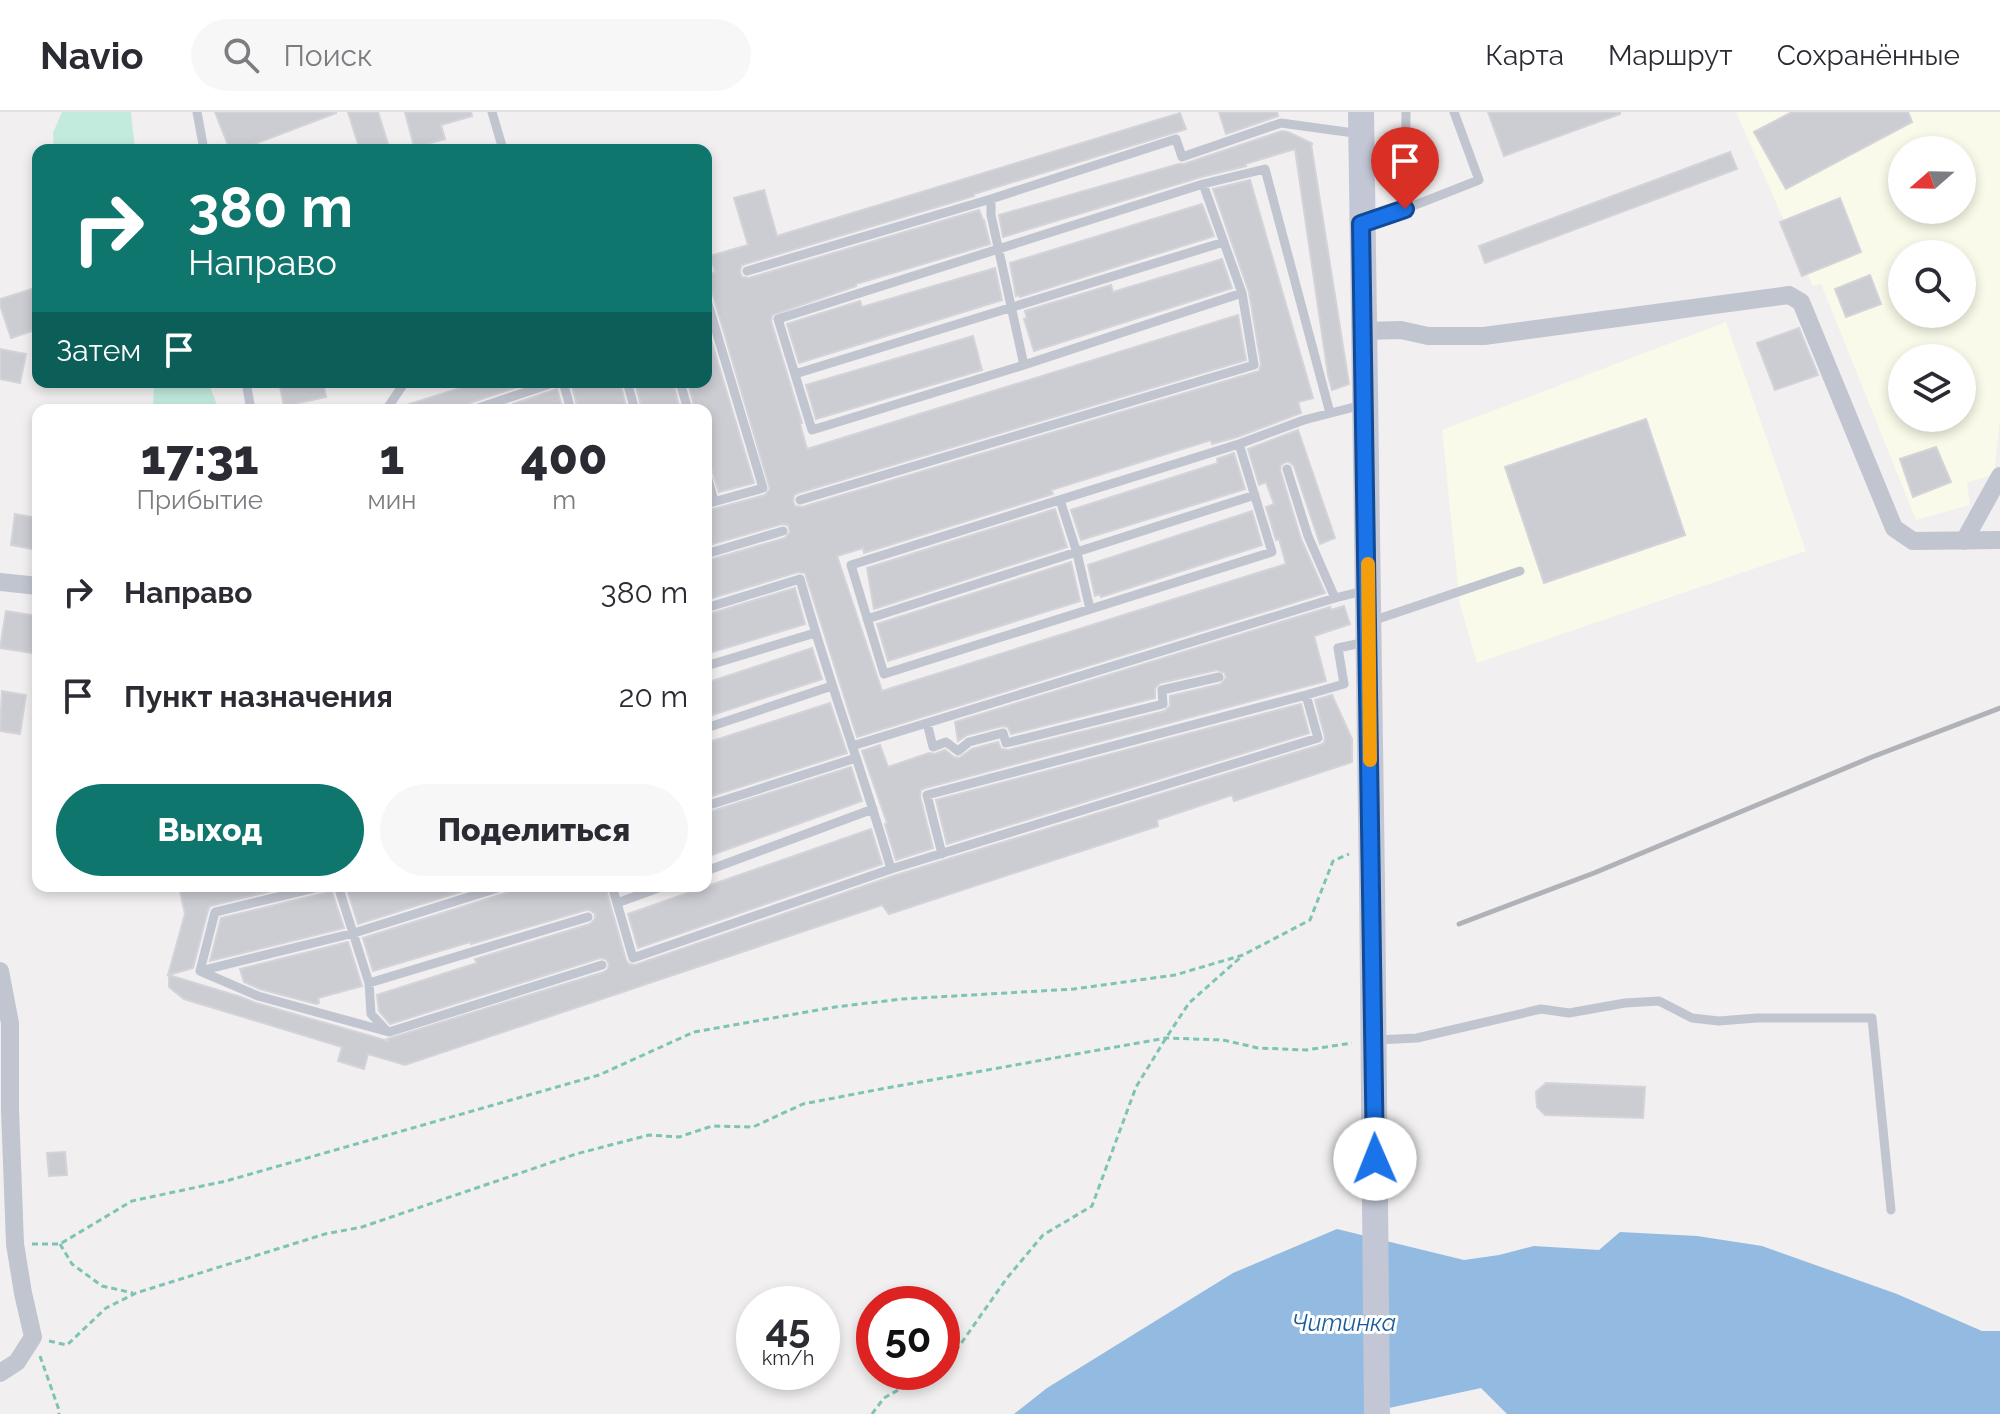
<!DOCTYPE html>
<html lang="ru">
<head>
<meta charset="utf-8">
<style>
	body { margin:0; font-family:Raleway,sans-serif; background:#f7f7f7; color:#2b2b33; height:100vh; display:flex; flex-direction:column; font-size:30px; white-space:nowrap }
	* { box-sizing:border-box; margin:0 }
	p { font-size:26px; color:#7c7c81 }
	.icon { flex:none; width:44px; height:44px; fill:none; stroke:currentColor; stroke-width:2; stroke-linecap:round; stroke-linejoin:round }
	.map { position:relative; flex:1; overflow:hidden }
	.drawer { position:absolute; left:32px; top:292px; width:680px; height:488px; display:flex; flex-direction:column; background:#fff; border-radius:16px; box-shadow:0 4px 12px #0003 }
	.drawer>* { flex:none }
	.hud { position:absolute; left:32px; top:32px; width:680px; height:244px; border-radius:16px; box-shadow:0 4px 12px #0003; background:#0f766e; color:#fff; overflow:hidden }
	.needle { width:52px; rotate:250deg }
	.buttons { position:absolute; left:1888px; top:24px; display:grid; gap:16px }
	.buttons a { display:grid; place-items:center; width:88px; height:88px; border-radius:50%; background:#fff; box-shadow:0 4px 12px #0003; font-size:40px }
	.speed { position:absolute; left:736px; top:1174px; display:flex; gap:16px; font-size:40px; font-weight:700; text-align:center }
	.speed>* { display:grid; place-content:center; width:104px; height:104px; border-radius:50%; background:#fff; box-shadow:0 4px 12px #0003; line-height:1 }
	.speed small { font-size:20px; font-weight:400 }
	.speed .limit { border:12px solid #d22; background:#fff; color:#111 }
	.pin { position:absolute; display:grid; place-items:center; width:68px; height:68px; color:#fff; margin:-82px -34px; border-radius:50% 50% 50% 0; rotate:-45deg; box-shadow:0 0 8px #0007 }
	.pin .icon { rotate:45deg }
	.me { position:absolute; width:88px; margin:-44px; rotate:359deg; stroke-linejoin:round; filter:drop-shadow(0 0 6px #0008) }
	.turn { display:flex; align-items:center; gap:28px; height:168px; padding:0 24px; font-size:36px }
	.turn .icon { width:104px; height:104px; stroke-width:2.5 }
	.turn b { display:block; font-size:56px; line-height:68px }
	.then { display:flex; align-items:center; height:76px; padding:0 24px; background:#0003; gap:16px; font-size:30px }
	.eta { display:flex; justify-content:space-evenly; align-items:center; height:136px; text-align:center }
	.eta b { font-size:48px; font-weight:800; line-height:56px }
	.primary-button { display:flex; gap:16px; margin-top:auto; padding:16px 24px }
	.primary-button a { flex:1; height:92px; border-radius:48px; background:#0f766e; color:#fff; font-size:32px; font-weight:800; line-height:92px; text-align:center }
	.primary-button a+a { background:#f7f7f7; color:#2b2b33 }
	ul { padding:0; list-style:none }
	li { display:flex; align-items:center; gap:24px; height:104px; padding:0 24px }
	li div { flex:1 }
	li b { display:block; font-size:30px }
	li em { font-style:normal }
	header { display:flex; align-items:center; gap:48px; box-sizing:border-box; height:112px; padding:0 40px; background:#fff; border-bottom:2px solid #e1e1e2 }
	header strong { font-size:38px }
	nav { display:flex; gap:44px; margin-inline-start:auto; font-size:28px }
	.search { width:560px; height:72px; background:#f7f7f7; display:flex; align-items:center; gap:20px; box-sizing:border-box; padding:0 28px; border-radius:44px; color:#7c7c81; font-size:30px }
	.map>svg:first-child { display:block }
	.commercial { fill:#fafaea; fill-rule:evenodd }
	.green { fill:#c2eadd }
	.water { fill:#93bbe2 }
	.building { fill:#cccdd3; stroke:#d3d3d9; stroke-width:2 }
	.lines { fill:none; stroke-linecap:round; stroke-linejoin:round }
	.path { stroke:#7dc4b5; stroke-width:3; stroke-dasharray:6 4; stroke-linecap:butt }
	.lane { stroke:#c1c5cf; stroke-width:9 }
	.street { stroke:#c1c5cf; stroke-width:18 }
	.secondary { stroke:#c3c7d5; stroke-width:26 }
	.rail { stroke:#b1b2b8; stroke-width:5 }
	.route-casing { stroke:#114b97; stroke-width:20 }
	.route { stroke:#1a73e8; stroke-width:14 }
	.slow { stroke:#f59e0b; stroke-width:14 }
	.labels { text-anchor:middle; stroke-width:6; stroke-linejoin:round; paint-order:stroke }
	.water-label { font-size:24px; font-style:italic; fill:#1c5b9a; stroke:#fff }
</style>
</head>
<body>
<header>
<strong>Navio</strong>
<div class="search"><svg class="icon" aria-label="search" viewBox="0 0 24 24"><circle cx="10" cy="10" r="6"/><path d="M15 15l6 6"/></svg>Поиск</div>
<nav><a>Карта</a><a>Маршрут</a><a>Сохранённые</a></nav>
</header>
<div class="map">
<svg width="2000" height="1302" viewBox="0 0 2000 1302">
	<rect width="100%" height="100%" fill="#f1efef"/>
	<path class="commercial" d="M1736,0H2000V307L1994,362L1967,371L1970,393L1916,408L1821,172L1813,174ZM1902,38H1962V98H1902ZM1902,142H1962V202H1902ZM1902,246H1962V306H1902Z
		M1726,210L1806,439L1477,551L1460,493L1442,318Z"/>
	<path class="green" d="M62,0H131L135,38H54L53,21Z
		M154,270H208L219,298H153Z"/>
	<path class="water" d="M1337,1117L1464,1148L1499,1143L1534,1134L1599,1138L1620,1120L1697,1124L1762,1134L1897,1182L1982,1219H2000V1302H1507L1481,1276L1375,1299L1374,1302H1014L1047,1276L1233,1161Z"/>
	<path class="building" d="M215,0H336V1L239,38H230Z
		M348,0H378L390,38H360Z
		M405,0H471L472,4L441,13L445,27L427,32L428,38H415Z
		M1219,0H1277L1278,4L1226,22Z
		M1488,0H1620V2L1504,44Z
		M1792,0H1908L1912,10L1786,77L1754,20Z
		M1180,1L1186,17L974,82V84L745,152L741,154L740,160L742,165L749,166L979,98L983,108H984L990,132L856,172V174L772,203L771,209L802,311L800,312L807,337L1238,203L1246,248L798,381L794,383L793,389L795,394L802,395L1259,259L1261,252L1249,180L1213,77L1250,68L1313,286L1298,290L1301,301L1237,325L1212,332L1211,328L1051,378L1053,382L864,441L863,436L837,444L882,579L1286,452L1279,427L1276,428L1266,395L1274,392L1266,370L1259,373L1248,337L1298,318L1335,426L1320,432L1294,354L1289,350H1286L1281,353L1280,358L1301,427L1325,481L857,625L805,461L798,460L706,488V449L785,426L790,420L788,413L782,412L706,434V399L765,383L770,377L713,183L711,179L706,178V162L715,160L710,144L748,133L734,86L764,78L777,124Z
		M1282,19L1288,20L1313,32H1311L1349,272L1332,278L1328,263L1295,37L1245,52L1246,54L1201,65L1003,125L999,103L1179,52H1184Z
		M1730,40L1737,57L1485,151L1479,134Z
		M1840,86L1861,140L1802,164L1780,110Z
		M1202,92L1214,124L1020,185V183L1016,184L1010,151Z
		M1222,147L1232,176L1034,239L1024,207L1027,206L1025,199L1111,173L1113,180Z
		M995,156L1002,188L799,251L787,212L860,189L862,195Z
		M1870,163L1881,192L1846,205L1835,177Z
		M35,176L38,186V217L11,226L0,193V187Z
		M706,211L754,371L719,380L706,340V298H695L688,270H706Z
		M1799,216L1818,263L1775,278L1757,231Z
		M973,224L982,258L816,307L806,273Z
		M0,237L26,242L20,271L0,267Z
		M279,270H323L326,285L284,294Z
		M480,270H532L470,291L465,295L457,298H400V295Z
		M571,270H620L627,298H578Z
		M635,270H673L680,298H642Z
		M557,277L563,298H515L513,292Z
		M1646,307L1685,423L1544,471L1505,355Z
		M1936,335L1951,370L1913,385L1900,347Z
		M1234,341L1245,377L1081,428L1071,398L1218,351L1217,347Z
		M1055,397L1067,435L874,497L867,456Z
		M1252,399L1262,433L1101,485L1100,482L1095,484L1088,453Z
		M15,402L38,406V438L11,433Z
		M1071,450L1080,489L888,549L877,512Z
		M795,476L805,512L706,542V503Z
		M1344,494L1350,512L1314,524L1326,569L925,676L921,678L920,684L933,736L896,748L885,712L887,711L862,639L880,633L888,655L929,641L935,642L945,638L954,645L959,646L972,637L998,630L1001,637L1008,638L1165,599L1170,594V584L1221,572L1226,566L1225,561L1217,558L1160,571L1155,576V586L1011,622L1008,615L1002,614L967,623L958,629L955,610L1330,495L1331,498Z
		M6,499L38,504L33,541L0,536Z
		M812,536L822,567L706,605V571Z
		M2,579L26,583L20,622L0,619Z
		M1332,583L1352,627V650L1234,689L1232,683L1157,708L1158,714L889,802L882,793L405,953L368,942L364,957L338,949L342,935L184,887L169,875V863L241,885L256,891L388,929L387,927L604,860L608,857L609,852L606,847L600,846L390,912L379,899L377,883L477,851L475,847L590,812L595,807V802L590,798H586L471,832L470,830L373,859L363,826L506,781L510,778L511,774H605L626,848L629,852L635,853L893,764L1320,633L1324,631L1325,625L1315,588Z
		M830,591L847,641L706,686V631Z
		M1301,592L1309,621L947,732L936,688Z
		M851,655L862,689L706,745V701Z
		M871,717L882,752L638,836L628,802Z
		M179,774H291L210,794L208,798L193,856L168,863L185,802Z
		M330,774L344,816L210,849L221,806L325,781L329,779Z
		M346,774H479L358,812Z
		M348,830L362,874L318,886L319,891L316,892L260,877L244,870L240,857Z
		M1546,971L1645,975L1643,1006L1545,1003L1537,995L1536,980Z
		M65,1040L67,1063L49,1064L47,1041Z"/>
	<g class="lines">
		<path class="path" d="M32,1132H60L132,1089L226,1069L599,963L694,920L835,895L902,887L1074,877L1175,863L1243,843L1310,808L1333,749L1349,742
			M60,1132L72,1152L102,1174L133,1181
			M49,1229L67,1233L106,1196L136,1181L325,1122L362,1115L576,1042L649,1023L679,1025L712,1014L753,1015L803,992L881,977L1166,926L1223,928L1258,936L1306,938L1352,931
			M40,1244L59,1298V1302
			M942,1253L948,1250L1007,1166L1043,1123L1092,1094L1136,975L1166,926L1189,891L1242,844
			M872,1302L884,1286L930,1260"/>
		<path class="lane" d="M197,0L204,38
			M492,0L502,34V38
			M991,87V103L1024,253
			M1405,97L1479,68L1454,0
			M1365,111L1405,97L1406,0
			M747,159L991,87L1176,27L1182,45L1281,11L1361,22
			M1242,181L1024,253L812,318L778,207L1203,72L1265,57L1330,301
			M706,185L763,376L706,392
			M795,262L1224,130
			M246,270L251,298
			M563,270L571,298
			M627,270L635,298
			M680,270L688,298
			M386,298L405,270
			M472,298L556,270
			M1239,332L1272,440L884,562L851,453L1239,332L1304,308L1362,293
			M1287,357L1308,424L1335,486
			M706,360L714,389
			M800,388L1254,253L1242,181L1203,72
			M1060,388L1077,441L1090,497
			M706,442L783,419
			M706,496L800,467C827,565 863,660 891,757
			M867,507L1255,383
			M1372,509L1520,459
			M706,554L815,521
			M927,611L933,635L946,630L958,639L969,630L1003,621L1006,631L1163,592L1162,578L1219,565
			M706,616L832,574
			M852,634L1335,486L1355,481H1365
			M706,694L856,646
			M942,742L927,683L1306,583L1344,572L1338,536L1366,530
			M706,759L873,697
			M338,774L369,871L371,902L387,919
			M612,774L633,846L891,757L1318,626L1306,583
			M617,791L664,774
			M200,859L258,884L389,920L602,853
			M200,859L354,821L504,774
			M200,859L215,800L323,774
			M369,871L588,805
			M1377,928L1417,926L1541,897L1569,901L1625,891L1659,889L1692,906L1719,909L1757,906H1872L1891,1098"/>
		<path class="street" d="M1364,219L1401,218L1428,224H1484L1789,183L1801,190L1894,416L1913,429L2000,428
			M1964,429L2000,364
			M0,470L38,474
			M0,859L10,911V997L15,1132L23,1181L33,1225L17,1250L0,1261"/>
		<path class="secondary" d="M1361,0L1372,771L1377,1302"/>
		<path class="rail" d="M1459,812L1594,761L1872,645L2000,596"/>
	</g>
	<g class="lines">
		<g class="route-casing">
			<path id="route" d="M1375,1047L1361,112L1405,97"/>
		</g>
		<use href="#route" class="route"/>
		<path class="slow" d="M1368,452L1370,648"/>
	</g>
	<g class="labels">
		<g class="water-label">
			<text x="1344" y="1219">Читинка</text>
		</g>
	</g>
</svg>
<div class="buttons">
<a><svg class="needle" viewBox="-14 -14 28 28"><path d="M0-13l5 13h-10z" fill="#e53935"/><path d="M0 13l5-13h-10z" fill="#7c7c81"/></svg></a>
<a><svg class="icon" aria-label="search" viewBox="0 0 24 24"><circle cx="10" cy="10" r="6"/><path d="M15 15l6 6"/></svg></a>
<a><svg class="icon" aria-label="layers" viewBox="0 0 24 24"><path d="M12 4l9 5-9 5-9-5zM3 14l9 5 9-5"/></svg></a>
</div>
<div class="speed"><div>45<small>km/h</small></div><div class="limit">50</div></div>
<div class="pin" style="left:1405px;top:97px;background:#d93025"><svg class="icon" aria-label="arrive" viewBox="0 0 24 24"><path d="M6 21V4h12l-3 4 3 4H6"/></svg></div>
<svg class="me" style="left:1375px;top:1047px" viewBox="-20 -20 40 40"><circle r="19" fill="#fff"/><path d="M0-13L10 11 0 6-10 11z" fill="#1a73e8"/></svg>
<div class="hud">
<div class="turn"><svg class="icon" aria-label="right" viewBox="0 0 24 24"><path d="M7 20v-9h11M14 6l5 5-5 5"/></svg><div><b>380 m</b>Направо</div></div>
<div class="then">Затем<svg class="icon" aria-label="arrive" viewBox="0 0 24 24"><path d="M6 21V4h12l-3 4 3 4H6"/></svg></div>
</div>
<section class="drawer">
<div class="eta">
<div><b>17:31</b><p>Прибытие</p></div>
<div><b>1</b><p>мин</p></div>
<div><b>400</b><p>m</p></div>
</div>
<ul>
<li><svg class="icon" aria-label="right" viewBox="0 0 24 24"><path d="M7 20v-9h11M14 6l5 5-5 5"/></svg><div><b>Направо</b></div><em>380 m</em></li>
<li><svg class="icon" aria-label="arrive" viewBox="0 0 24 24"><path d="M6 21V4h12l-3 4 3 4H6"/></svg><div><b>Пункт назначения</b></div><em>20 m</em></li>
</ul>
<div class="primary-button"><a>Выход</a><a>Поделиться</a></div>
</section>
</div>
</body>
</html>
